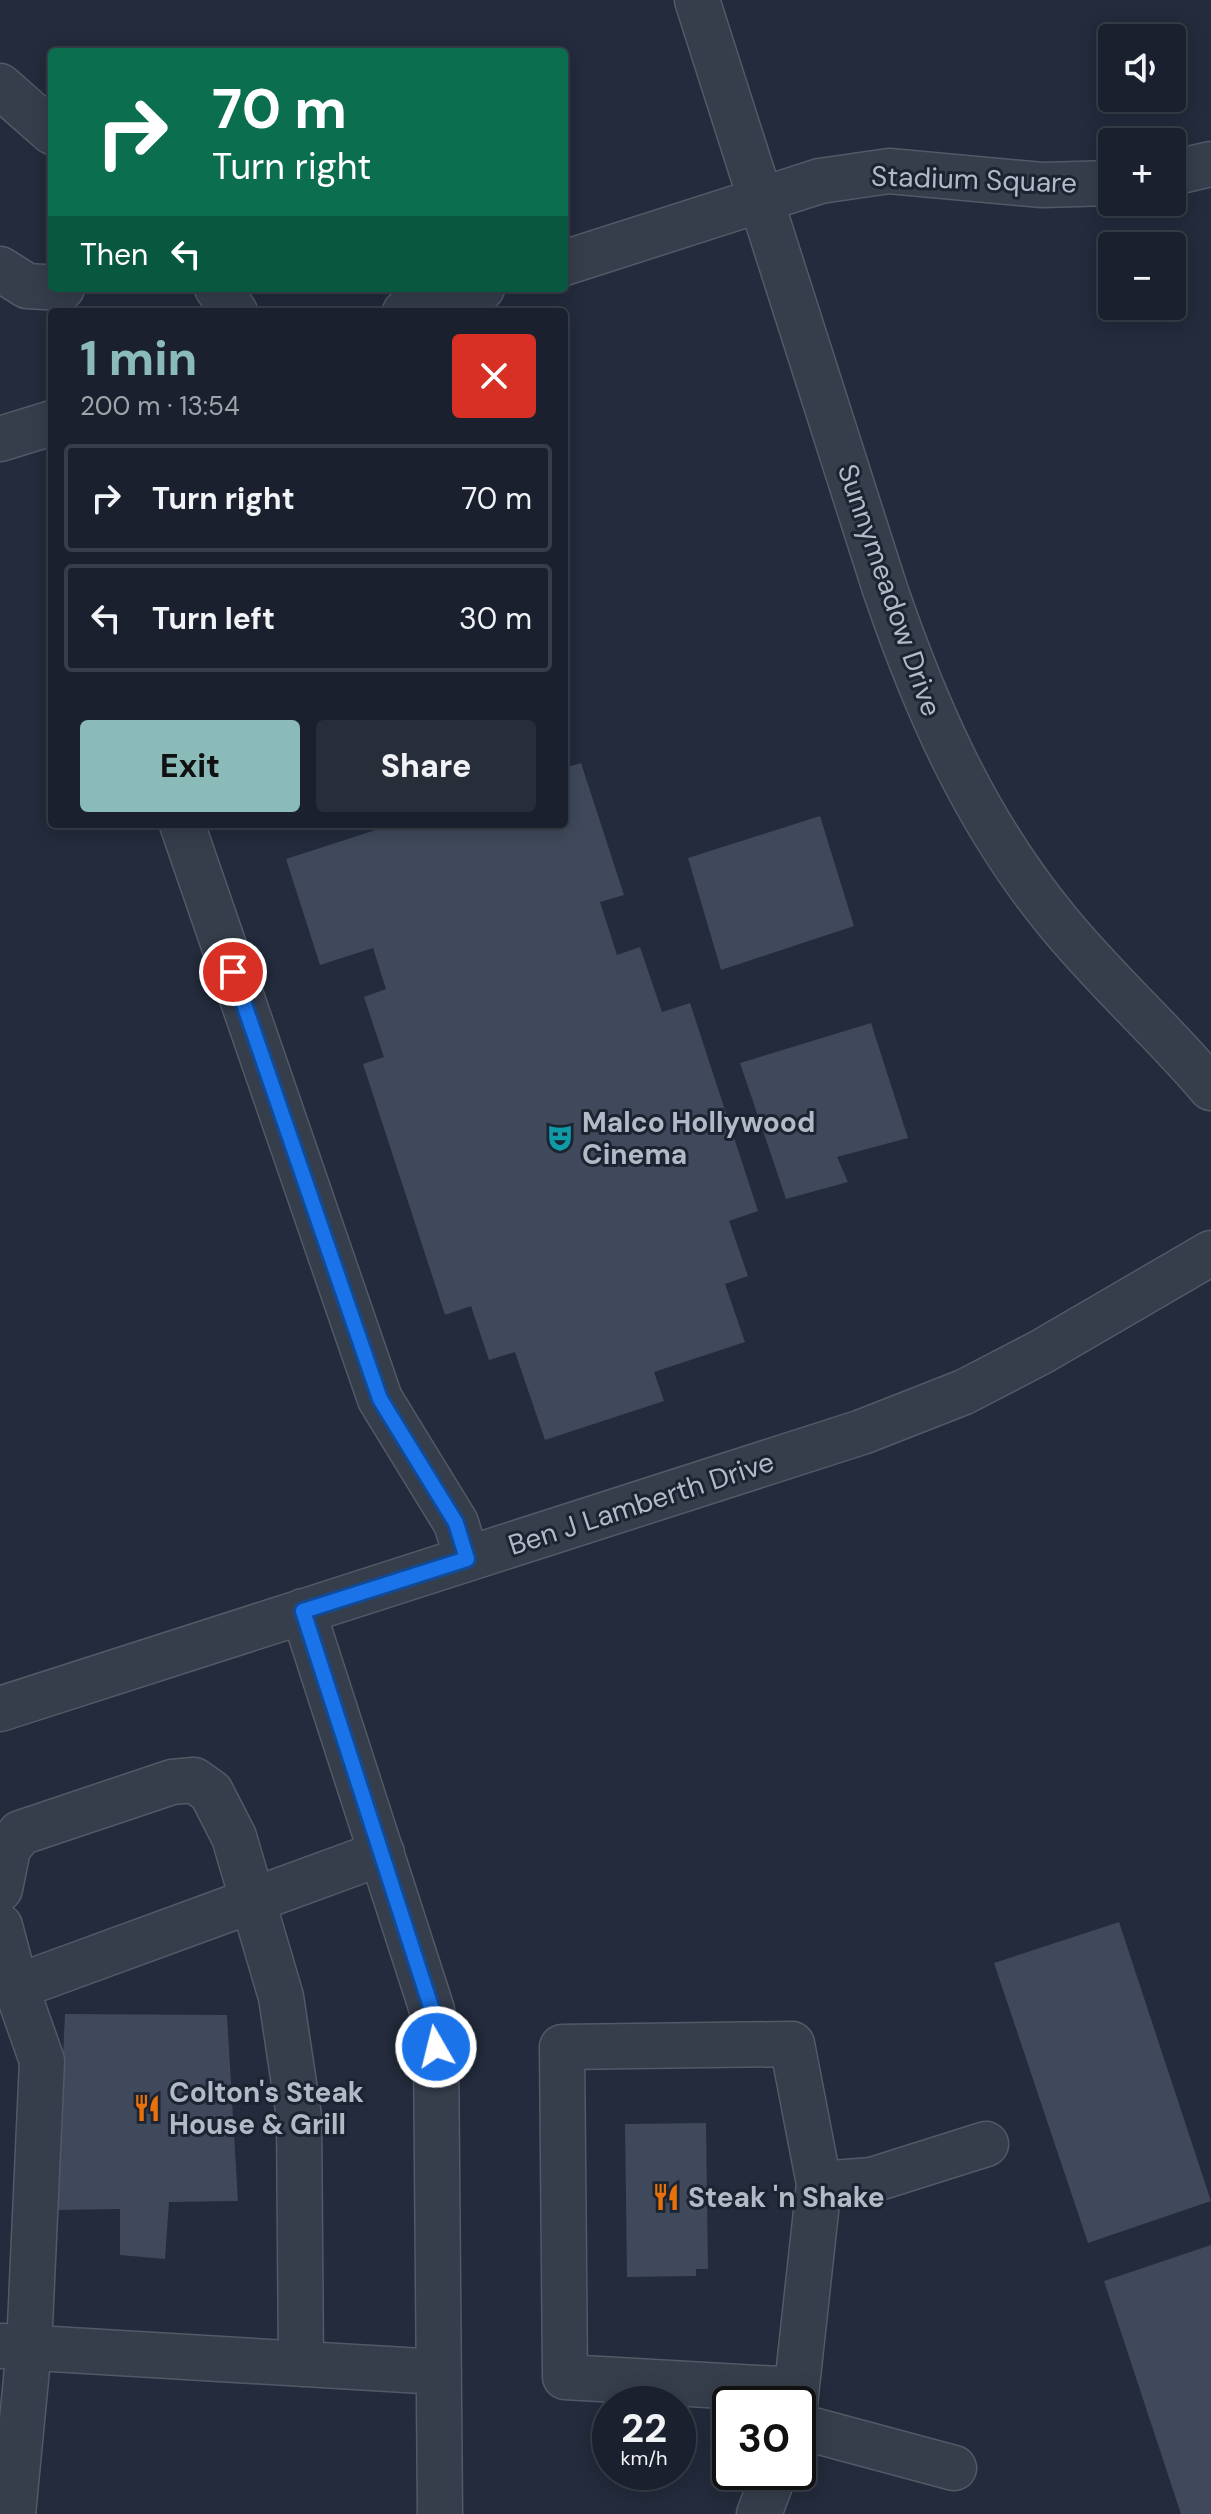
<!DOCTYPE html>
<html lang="en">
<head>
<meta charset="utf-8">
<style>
	body { margin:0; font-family:"DM Sans",sans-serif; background:#272d39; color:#f1f3f6; height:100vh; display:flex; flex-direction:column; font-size:30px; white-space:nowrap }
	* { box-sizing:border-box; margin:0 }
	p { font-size:26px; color:#9fa3aa }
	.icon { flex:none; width:44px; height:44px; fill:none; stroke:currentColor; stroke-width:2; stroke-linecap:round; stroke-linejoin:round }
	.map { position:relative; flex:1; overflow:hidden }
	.side { position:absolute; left:48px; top:308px; width:520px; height:520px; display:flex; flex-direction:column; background:#1a202d; border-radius:8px; box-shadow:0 4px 20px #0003,0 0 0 2px #383e49 }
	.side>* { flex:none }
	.banner { position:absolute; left:48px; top:48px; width:520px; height:244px; border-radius:8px; box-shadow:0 4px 20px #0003,0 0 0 2px #383e49; background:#0b6e4f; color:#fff; overflow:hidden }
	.buttons { position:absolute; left:1098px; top:24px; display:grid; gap:16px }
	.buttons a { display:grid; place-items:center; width:88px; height:88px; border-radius:8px; background:#1a202d; box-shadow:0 4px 20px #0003,0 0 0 2px #383e49; font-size:40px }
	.speed { position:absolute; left:592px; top:2386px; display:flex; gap:16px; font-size:40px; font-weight:700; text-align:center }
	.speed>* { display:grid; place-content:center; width:104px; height:104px; border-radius:50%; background:#1a202d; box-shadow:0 4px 20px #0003,0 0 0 2px #383e49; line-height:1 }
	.speed small { font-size:20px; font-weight:400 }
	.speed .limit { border:4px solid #111; border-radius:12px; background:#fff; color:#111 }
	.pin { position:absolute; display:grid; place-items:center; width:68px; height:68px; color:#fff; margin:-34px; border:4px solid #fff; border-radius:50%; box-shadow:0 2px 8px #0007 }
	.me { position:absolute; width:88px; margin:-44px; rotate:352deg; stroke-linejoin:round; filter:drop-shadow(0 0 6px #0008) }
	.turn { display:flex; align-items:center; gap:28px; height:168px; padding:0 32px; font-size:36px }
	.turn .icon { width:104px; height:104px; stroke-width:2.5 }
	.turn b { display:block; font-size:56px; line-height:68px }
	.then { display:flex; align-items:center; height:76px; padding:0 32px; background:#0003; gap:16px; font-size:30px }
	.round { display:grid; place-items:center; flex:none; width:84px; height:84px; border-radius:8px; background:#272d39 }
	.overview { display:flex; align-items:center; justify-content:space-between; height:136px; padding:0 32px }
	h1 { font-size:48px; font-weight:800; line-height:60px; color:#8bbbb9 }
	.primary-button { display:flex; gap:16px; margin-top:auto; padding:16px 32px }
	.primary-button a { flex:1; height:92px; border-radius:8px; background:#8bbbb9; color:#111; font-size:32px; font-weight:800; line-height:92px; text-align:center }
	.primary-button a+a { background:#272d39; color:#f1f3f6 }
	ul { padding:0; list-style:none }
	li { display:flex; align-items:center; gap:24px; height:108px; margin:0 16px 12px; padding:0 16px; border:4px solid #383e49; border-radius:8px }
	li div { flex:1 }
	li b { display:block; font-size:30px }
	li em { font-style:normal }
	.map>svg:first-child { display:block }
	.building { fill:#3f495b }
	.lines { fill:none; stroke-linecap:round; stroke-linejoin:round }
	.minor-casing { stroke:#525967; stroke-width:47 }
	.minor { stroke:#363e4c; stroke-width:44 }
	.route-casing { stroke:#114b97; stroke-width:20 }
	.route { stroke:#1a73e8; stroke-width:14 }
	.labels { text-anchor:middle; stroke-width:6; stroke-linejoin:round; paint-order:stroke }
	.street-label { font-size:28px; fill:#b2b9c7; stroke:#1c2331 }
	.poi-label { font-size:28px; font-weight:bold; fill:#b2b9c7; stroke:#1c2331; text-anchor:start }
</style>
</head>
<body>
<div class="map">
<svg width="1211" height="2514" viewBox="0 0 1211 2514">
	<rect width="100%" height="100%" fill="#232b3c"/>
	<path class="building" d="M581,763L624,895L600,902L617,955L640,947L662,1012L690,1003L758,1211L729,1221L748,1276L725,1284L745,1342L654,1372L664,1401L545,1440L515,1352L489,1360L471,1306L445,1315L363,1064L384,1057L364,997L386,989L373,948L320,965L286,859L394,824H564V768Z
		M820,816L854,926L721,970L688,858Z
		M871,1023L908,1138L837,1157L848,1182L786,1199L740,1063Z
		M1119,1922L1211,2201L1088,2243L994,1963Z
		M65,2014L227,2015L238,2201L169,2202L165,2259L120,2255V2209L56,2210Z
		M706,2123L708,2269H696V2276L627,2277L625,2124Z
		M1211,2245V2514H1181L1104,2281Z"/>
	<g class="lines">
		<g class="minor-casing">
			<path id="minor" d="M697,0L885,589C926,709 976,823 1058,922C1106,981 1162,1030 1211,1088
				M0,86L52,132
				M1172,173L1211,164
				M564,263L820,181L889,171L1042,185L1112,183
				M0,269L27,286L62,288
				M217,288L235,312
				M405,312L482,288
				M0,439L52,423
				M182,824L380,1399L456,1523L467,1559
				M303,1611L432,2010L436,2047L440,2514
				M0,1709L862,1432L964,1392L1041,1352L1211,1253
				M0,1889L8,1849L20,1833L172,1782L194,1780L211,1792L234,1837L281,1997L299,2117L301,2364
				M0,1926L16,1987L42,2061L29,2348L13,2514
				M16,1987L382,1853
				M819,2184L872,2180L986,2144
				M2,2346L439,2372
				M795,2404L819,2184L792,2044L562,2047L565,2377L796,2390
				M798,2426L954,2468
				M759,2514L775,2472"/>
		</g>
		<use href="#minor" class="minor"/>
	</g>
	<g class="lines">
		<g class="route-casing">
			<path id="route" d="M233,972L380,1399L456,1523L467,1559L303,1611L432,2010L436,2047"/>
		</g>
		<use href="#route" class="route"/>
	</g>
	<defs>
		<g id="theatre-bare" transform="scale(2.16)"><path d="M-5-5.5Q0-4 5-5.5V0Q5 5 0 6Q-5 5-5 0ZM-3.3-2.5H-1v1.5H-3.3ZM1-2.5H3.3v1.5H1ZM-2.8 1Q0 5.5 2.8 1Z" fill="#0f9aa8" stroke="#1c2331" stroke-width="2.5" paint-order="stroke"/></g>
		<g id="restaurant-bare" transform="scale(2.16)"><path d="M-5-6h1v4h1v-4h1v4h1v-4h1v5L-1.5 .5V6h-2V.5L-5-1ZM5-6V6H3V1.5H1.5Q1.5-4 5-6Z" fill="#e8710a" stroke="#1c2331" stroke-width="2.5" paint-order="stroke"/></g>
	</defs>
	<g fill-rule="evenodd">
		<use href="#theatre-bare" x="560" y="1138"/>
		<use href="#restaurant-bare" x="147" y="2108"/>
		<use href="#restaurant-bare" x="666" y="2197"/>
	</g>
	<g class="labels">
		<g class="street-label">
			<text transform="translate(974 179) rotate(2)" y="10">Stadium Square</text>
			<text transform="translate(890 590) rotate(71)" y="10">Sunnymeadow Drive</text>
			<text transform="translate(641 1503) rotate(-18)" y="10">Ben J Lamberth Drive</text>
		</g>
		<g class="poi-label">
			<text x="582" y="1132">Malco Hollywood<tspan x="582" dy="32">Cinema</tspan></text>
			<text x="169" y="2102">Colton's Steak<tspan x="169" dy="32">House &amp; Grill</tspan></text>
			<text x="688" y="2207">Steak 'n Shake</text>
		</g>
	</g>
</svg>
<div class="buttons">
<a><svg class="icon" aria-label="sound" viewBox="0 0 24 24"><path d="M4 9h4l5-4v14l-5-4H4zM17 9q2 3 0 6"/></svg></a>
<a>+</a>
<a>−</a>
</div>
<div class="speed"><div>22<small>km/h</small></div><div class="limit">30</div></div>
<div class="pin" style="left:233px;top:972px;background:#d93025"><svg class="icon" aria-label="arrive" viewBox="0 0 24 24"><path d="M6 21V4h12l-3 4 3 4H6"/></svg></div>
<svg class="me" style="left:436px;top:2047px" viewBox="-20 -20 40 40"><circle r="17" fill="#1a73e8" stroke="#fff" stroke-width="3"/><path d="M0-11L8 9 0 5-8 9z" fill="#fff"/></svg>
<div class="banner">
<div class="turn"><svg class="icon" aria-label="right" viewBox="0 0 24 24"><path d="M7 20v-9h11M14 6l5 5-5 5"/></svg><div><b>70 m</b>Turn right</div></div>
<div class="then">Then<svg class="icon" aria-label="left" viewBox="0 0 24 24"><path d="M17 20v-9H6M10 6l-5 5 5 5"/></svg></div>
</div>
<section class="side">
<div class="overview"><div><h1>1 min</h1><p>200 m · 13:54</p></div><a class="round" style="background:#d93025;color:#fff"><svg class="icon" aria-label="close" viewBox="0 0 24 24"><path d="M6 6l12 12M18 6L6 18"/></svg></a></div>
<ul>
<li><svg class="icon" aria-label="right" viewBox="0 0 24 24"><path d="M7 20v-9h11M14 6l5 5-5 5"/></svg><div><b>Turn right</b></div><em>70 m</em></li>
<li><svg class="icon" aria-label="left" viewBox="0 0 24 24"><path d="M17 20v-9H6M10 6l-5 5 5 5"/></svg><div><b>Turn left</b></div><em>30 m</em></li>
</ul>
<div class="primary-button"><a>Exit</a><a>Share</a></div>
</section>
</div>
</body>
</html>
